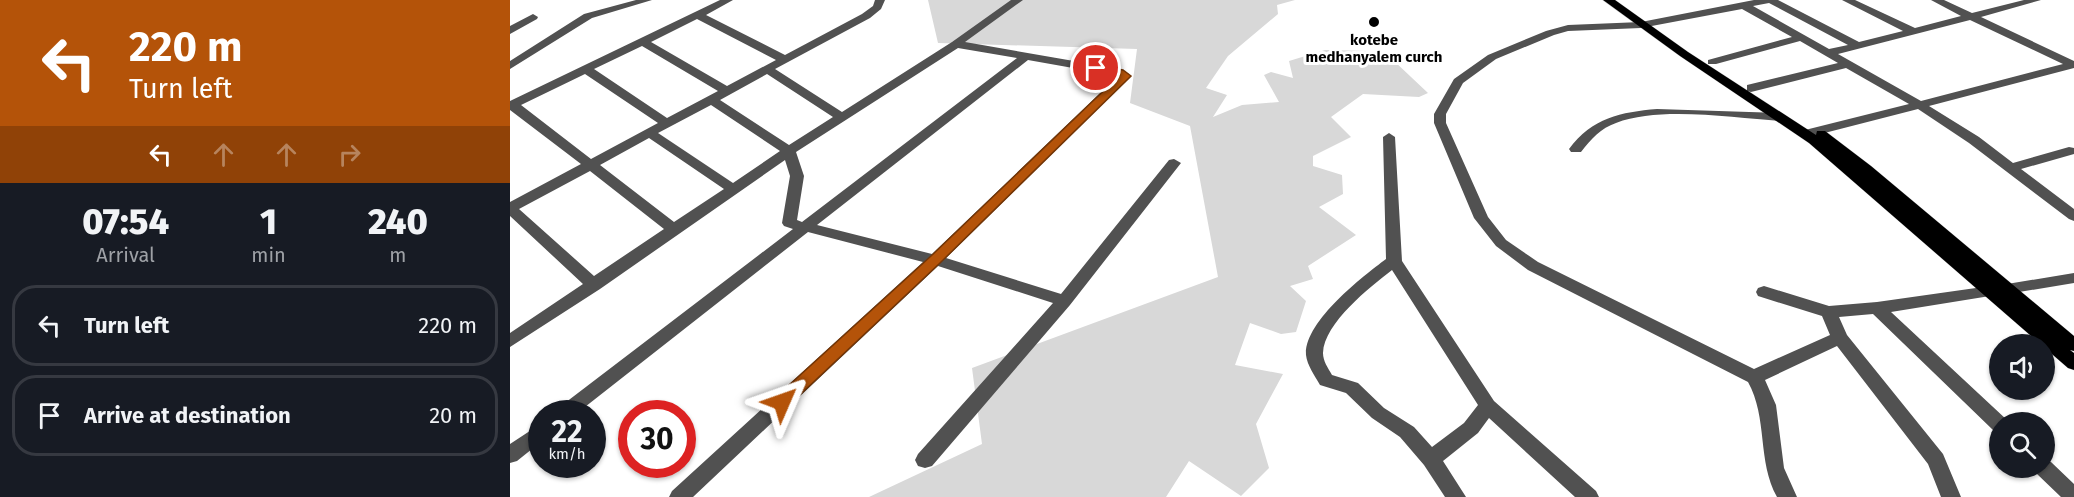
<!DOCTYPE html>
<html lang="en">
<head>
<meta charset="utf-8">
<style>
	body { margin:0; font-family:"Fira Sans",sans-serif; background:#242831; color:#f1f3f6; height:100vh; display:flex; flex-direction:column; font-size:22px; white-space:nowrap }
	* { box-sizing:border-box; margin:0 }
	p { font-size:20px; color:#9ea1a6 }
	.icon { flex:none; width:33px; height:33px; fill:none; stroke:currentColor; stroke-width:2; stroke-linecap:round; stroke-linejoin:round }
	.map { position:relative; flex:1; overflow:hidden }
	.sheet { display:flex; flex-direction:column; background:#171b24; width:510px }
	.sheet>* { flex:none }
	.banner { background:#b45309; color:#fff; overflow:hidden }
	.tools { position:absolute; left:1479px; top:334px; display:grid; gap:12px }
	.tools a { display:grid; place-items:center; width:66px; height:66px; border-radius:50%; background:#171b24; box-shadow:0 2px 4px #0004; font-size:30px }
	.speed { position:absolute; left:18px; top:400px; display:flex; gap:12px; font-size:30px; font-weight:700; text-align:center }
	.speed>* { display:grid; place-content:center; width:78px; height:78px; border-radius:50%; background:#171b24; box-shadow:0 2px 4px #0004; line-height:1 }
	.speed small { font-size:15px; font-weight:400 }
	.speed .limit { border:9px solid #d22; background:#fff; color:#111 }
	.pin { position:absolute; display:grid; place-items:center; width:51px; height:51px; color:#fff; margin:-26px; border:3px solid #fff; border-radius:50%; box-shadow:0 2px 6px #0007 }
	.me { position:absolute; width:66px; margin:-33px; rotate:47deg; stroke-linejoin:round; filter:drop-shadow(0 0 4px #0008) }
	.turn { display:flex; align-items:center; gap:21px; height:126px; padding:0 30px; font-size:27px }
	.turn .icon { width:78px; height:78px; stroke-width:2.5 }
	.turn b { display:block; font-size:42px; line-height:51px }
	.lanes { display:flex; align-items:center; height:57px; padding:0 30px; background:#0003; justify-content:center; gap:30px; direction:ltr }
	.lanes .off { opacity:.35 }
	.eta { display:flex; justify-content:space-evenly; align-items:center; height:102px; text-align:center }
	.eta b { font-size:36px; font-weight:800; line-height:42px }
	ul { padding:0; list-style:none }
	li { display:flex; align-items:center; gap:18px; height:81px; margin:0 12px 9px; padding:0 18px; border:3px solid #363941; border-radius:24px }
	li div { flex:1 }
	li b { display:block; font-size:22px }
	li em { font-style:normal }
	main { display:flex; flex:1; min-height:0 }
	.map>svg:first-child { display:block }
	.green { fill:#d8d8d8 }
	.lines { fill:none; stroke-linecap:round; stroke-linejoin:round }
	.major-casing { stroke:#dbdbdb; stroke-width:1 }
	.minor { fill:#515151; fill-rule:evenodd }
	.major { fill:#000; fill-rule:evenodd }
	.route { fill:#b45309; stroke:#753606; stroke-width:1.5 }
	.poi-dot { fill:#000; stroke:#fff; stroke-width:2 }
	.labels { text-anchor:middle; stroke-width:6; stroke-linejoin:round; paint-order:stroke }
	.far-poi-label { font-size:15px; font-weight:bold; fill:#000; stroke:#fff }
</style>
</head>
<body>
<main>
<section class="sheet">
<div class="banner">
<div class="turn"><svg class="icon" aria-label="left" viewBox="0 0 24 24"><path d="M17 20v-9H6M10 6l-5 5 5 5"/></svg><div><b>220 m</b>Turn left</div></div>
<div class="lanes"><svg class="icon" aria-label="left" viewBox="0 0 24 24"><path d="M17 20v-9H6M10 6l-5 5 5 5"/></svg><svg class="icon off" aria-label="ahead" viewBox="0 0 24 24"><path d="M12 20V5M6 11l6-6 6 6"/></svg><svg class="icon off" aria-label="ahead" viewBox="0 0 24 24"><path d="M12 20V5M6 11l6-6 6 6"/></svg><svg class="icon off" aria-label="right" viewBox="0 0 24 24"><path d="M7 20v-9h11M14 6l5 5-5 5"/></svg></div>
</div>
<div class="eta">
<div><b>07:54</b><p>Arrival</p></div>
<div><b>1</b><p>min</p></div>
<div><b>240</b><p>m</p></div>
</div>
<ul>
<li><svg class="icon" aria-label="left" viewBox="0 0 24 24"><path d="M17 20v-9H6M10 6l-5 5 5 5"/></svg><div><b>Turn left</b></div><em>220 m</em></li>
<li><svg class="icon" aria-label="arrive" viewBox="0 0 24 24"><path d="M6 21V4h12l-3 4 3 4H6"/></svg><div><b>Arrive at destination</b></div><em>20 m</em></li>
</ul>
</section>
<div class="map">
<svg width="1564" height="497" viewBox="0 0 1564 497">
	<rect width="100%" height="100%" fill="#fff"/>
	<path class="green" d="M418,0H785L767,5L768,14L718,56L696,88L717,95L703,117L732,105L769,102L754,75L761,72L783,78L779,61L815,50L859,51L883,60L918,93L909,97L853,94L821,117L841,137L803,156V166L832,175L833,194L809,207L846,235L798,266L803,279L780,286L796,301L786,332L771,334L740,323L725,365L773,374L746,424L759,468L731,496L679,461L656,497H359L472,444L462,368L708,277L680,126L620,103L627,49L428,43Z"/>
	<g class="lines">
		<g class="major-casing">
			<path id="major" d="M1093,0H1105L1178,52L1306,135L1307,131H1315L1361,166L1564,336V351L1560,350L1564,353V370L1558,368L1299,143L1170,56Z"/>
		</g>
		<path class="minor" d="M126,0H142L82,18L0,69V61L74,14Z
			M210,0H223L196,15L275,55L352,14L363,6L365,0H375L371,9L360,18L265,69L332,112L442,42L501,0H513L455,42L610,69L619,74V78L436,258L551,294L659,160L664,159L671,163L560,305L422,466L415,468L408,466L405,460L408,454L543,303L428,266L183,497H159L162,491L413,262L298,232L66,414H44L47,409L283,229L274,226L272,223L280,176L275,160L90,289L0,347V333L73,284L0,216V202L71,164L0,110V101ZM187,19L266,60L217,86L141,42ZM132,46L208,91L157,118L84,69ZM448,48L507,58L292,222L287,220L294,176L286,152ZM518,60L608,76L422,254L307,225ZM75,74L148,123L81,159L11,105ZM257,74L323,117L279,145L210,100ZM201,105L270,151L223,183L148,133ZM139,138L214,189L164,222L90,165ZM80,171L154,229L84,276L9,209Z
			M1244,0H1268L1349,42L1393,31L1332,0H1345L1405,28L1451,16L1421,0H1434L1462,13L1514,0H1531L1471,17L1564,61V68L1419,106L1469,137L1503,163L1559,147L1564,148V154L1511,169L1564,209V221L1559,219L1459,143L1408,109L1295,138L1291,137L1289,134L1291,131L1399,104L1336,68L1241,92L1237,91V85L1328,63L1290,41L1206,64H1198V60L1282,37L1232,9L1131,28L1058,31L1044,35L986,59L953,83L936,114V123L978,217L996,240L1028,262L1244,369L1320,335L1312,316L1248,296L1246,292L1248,288L1254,286L1319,306L1367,302L1480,286L1486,287L1488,291L1486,295L1480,296L1381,312L1497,420L1498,423H1490V432L1483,430L1363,314L1329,317L1337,335L1433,454L1451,497H1431L1418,464L1327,346L1255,380L1266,405L1274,468L1287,497H1267C1247,461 1258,418 1238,382L1018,270L986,246L964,218L924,123V114L944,79L978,55L1036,31L1058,25L1131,22ZM1259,3L1338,45L1319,49L1243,6ZM1460,20L1553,64L1411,101L1328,54Z
			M23,14L28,17L27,19L0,34V26Z
			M1147,109L1270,113L1276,117L1270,121C1223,118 1150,106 1106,123C1091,128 1081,139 1071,152H1061L1059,149C1082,118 1111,112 1147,109Z
			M879,133L885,137L892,261L984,401L1086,491L1089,497H1065L979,418L968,433L933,461L956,497H935L914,465L890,437L862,418L836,393L810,385C805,376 797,365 796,355C794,322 852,277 876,259L873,137ZM882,270L968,405L954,423L922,447L904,427L874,408L848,383L822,375C818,368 813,361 813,353C814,323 860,287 882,270Z
			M1564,273V283L1497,294L1491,293L1489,289L1491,285L1497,284Z
			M32,423V441L7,461L0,463V444Z
			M1534,460L1541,462L1564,484V497H1551L1527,474L1524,468H1534Z"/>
		<use href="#major" class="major"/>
	</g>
	<path class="route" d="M586,65L613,70L621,76L430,263L277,407L272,408L266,407L263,402L266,397L421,256L609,76L583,70V66Z"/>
	<circle class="poi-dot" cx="864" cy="22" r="6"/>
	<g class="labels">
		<g class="far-poi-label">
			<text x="864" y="45">kotebe<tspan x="864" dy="17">medhanyalem curch</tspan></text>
		</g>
	</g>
</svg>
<div class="tools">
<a><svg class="icon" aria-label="sound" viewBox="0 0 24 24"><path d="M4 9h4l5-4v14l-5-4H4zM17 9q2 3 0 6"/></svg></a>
<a><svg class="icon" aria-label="search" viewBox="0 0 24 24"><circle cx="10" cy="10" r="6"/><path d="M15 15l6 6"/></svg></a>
</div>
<div class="speed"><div>22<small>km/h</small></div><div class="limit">30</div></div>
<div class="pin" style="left:586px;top:68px;background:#d93025"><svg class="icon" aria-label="arrive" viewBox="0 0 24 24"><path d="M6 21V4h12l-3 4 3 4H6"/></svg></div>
<svg class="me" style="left:272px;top:402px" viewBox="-20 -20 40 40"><path d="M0-17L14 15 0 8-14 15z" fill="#b45309" stroke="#fff" stroke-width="4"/></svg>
</div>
</main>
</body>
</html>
